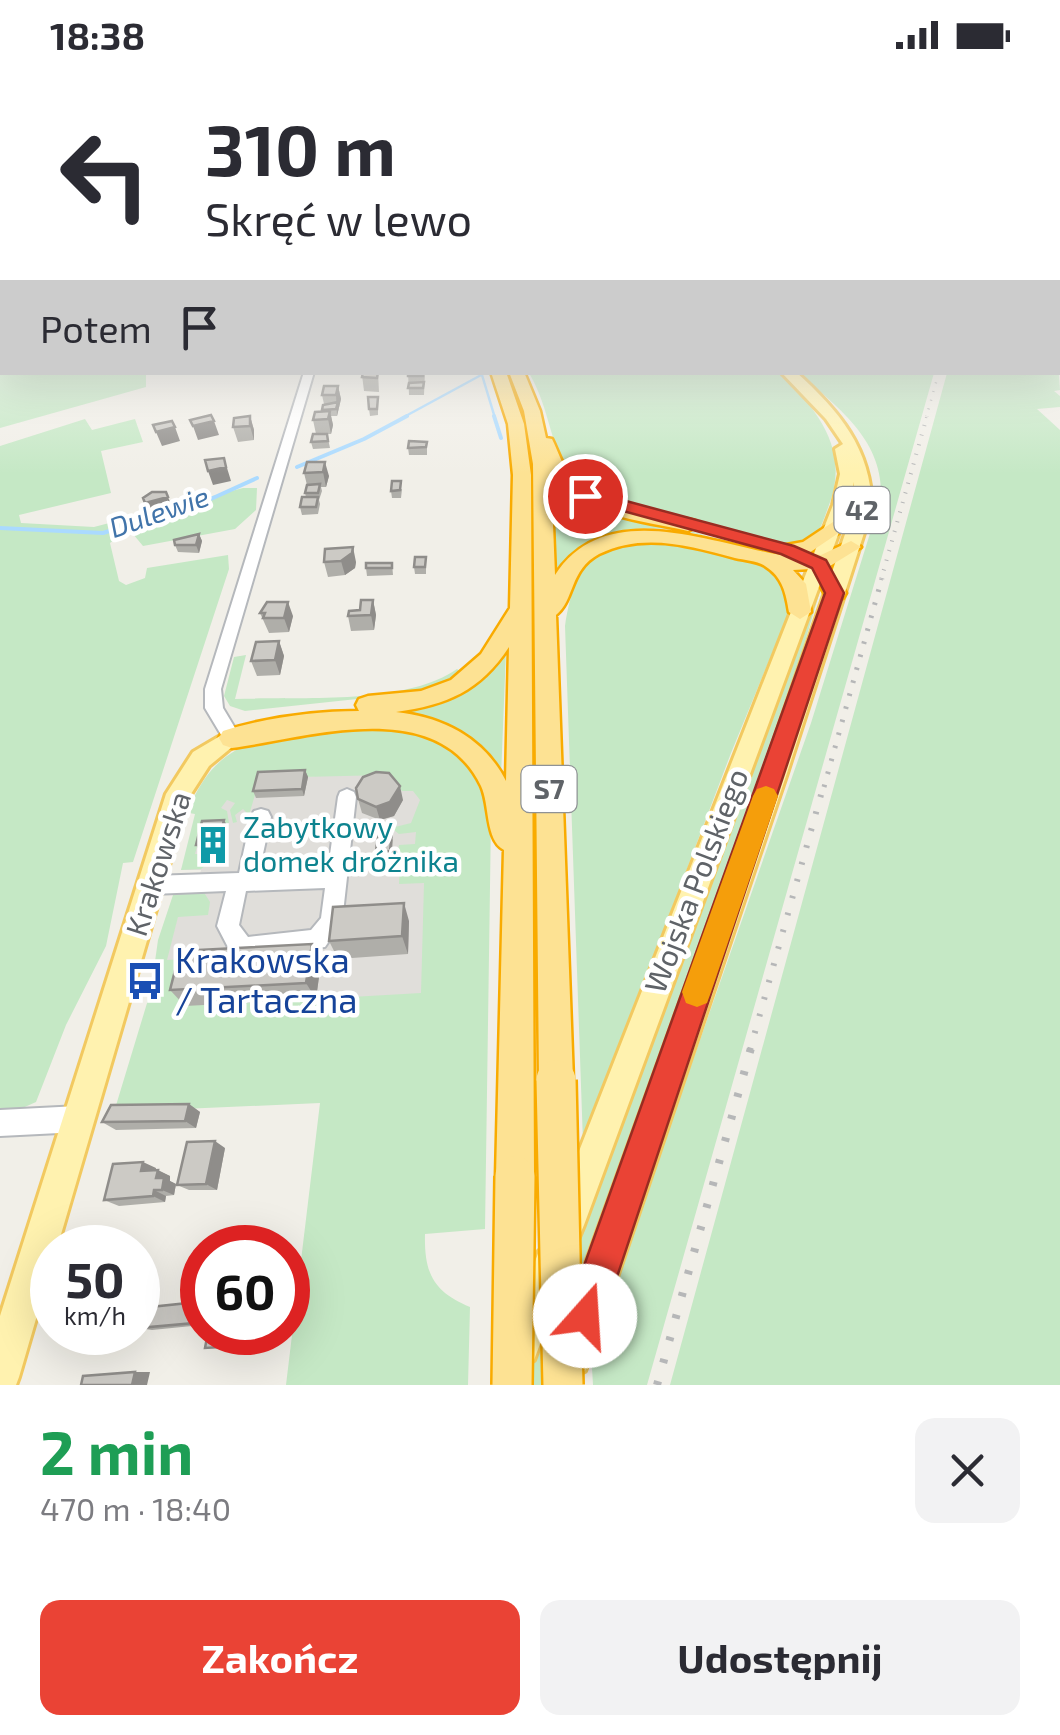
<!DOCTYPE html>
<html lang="pl">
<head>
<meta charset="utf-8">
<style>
	body { margin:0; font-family:"Exo 2",sans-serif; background:#f2f2f3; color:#2b2b33; height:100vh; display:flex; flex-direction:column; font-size:38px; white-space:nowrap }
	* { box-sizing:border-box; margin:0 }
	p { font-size:32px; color:#7c7c81 }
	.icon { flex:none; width:55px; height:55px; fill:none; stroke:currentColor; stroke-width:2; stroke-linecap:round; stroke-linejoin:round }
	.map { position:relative; height:1315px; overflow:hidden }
	.panel { display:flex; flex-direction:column; background:#fff; flex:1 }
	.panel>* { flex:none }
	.banner { position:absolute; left:0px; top:0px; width:1060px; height:305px; box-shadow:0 10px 40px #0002; background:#fff; color:#2b2b33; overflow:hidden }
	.speed { position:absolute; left:30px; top:1155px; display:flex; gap:20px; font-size:50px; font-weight:700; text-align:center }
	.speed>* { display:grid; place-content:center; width:130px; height:130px; border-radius:50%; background:#fff; box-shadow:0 10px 40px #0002; line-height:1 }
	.speed small { font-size:25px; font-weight:400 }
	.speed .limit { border:15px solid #d22; background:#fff; color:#111 }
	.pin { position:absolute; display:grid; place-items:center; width:85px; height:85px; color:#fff; margin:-42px; border:5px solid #fff; border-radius:50%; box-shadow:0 2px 10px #0007 }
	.me { position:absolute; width:110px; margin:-55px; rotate:19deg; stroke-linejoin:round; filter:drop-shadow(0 0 8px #0008) }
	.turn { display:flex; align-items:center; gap:35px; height:210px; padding:0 40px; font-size:45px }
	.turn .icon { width:130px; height:130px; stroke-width:2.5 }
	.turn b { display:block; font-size:70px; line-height:85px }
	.then { display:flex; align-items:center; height:95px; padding:0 40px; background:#0003; gap:20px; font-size:38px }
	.round { display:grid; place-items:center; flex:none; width:105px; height:105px; border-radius:20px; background:#f2f2f3 }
	.overview { display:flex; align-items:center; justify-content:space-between; height:170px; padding:0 40px }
	h1 { font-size:60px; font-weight:700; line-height:75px; color:#1e9e55 }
	.action { display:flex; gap:20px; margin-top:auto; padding:20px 40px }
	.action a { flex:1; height:115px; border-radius:20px; background:#ea4335; color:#fff; font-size:40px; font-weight:700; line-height:115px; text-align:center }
	.action a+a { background:#f2f2f3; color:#2b2b33 }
	.status { display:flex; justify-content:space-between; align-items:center; height:70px; padding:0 50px; background:#fff; direction:ltr }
	.status svg { height:28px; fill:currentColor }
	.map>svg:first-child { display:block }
	.industrial { fill:#e0deda }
	.green { fill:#c5e8c5 }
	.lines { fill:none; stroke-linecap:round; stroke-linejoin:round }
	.stream-far1 { stroke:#aadaff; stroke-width:2.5 }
	.stream { stroke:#aadaff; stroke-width:4 }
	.minor-casing { stroke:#b5b8bc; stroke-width:4 }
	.major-casing { stroke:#f2c960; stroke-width:6 }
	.highway-casing { stroke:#f9ab00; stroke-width:5 }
	.minor { fill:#fff; fill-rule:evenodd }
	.major { fill:#fff2af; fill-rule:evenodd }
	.highway { fill:#fde293; fill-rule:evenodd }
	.rail-far4 { stroke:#b6b7b8; stroke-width:2.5; stroke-dasharray:1 8; stroke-linecap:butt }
	.rail-far3 { stroke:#b6b7b8; stroke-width:4; stroke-dasharray:1 9; stroke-linecap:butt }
	.rail-far2 { stroke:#b6b7b8; stroke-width:5; stroke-dasharray:2.5 11; stroke-linecap:butt }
	.rail-far1 { stroke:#b6b7b8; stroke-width:6; stroke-dasharray:2.5 15; stroke-linecap:butt }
	.rail { stroke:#b6b7b8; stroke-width:8; stroke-dasharray:4 19; stroke-linecap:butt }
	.highway-bridge-casing { stroke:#f9ab00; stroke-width:44; stroke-linecap:butt }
	.highway-bridge { stroke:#fde293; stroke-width:39 }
	.wall { fill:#afaea9 }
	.shaded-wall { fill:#8f8d8a }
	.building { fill:#cccac5; stroke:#8f8d8a; stroke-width:2.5 }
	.route { fill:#ea4335; stroke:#982c22; stroke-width:2.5 }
	.slow { fill:#f59e0b }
	.labels { text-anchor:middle; stroke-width:9; stroke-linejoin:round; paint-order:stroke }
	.shield { fill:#fff; stroke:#8f9295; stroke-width:2.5 }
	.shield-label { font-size:28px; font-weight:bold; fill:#5f6368 }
	.far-water-label { font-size:28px; font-style:italic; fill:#4174aa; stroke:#fff }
	.culture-label { font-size:30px; fill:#0d838f; stroke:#fff; text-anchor:start }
	.street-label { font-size:30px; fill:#5f6368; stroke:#fff }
	.near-transit-label { font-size:35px; fill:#164399; stroke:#fff; text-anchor:start }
</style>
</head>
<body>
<div class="status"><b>18:38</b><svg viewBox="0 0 49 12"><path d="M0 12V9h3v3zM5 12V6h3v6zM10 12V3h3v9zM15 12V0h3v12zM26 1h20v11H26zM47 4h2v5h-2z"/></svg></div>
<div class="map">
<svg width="1060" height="1315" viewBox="0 0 1060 1315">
	<rect width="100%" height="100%" fill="#f1efe8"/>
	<path class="industrial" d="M440,694L431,936L150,951L181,834L195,821L201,800H181L222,715Z"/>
	<path class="green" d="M0,220L2,302L146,303V317L0,358Z
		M1058,292L1060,320L1054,321L1060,326V337L1037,339L1060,360V1315H670L947,303L1058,302Z
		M529,303H780C818,340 850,380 829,435C824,448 821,461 811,470L781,474L610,431C543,401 560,356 529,303Z
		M799,303H934L647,1315H593L591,1281L811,653L881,428C884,370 838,338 799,303Z
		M85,349L92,360L135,349L143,372L101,381L111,423L19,445L21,453L94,457L243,418H257L256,440L235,459L143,476L133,464L121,465L110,473L119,511L126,515L145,508L147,498L228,485L229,499L133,792L123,793L106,876L66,955L36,1032L0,1048V376Z
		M554,407L561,416L683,459L800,492C735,475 641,434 578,478C570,484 563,493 555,500Z
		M660,468L767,497L789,527L787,547L731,683L583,1073L565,556C577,484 592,482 660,468Z
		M820,508L823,511L801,585L543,1315H526Z
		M506,581L501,707L493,696L373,640C426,631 475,630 506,581Z
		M246,585L235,629C299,626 404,636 457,599L464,605L432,621L245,641L230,636L224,626L234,587Z
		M369,657C440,665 468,676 491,748L485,1159L425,1164C424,1204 434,1222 470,1237L468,1315H286L320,1033L114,1042L151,920L158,870L174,822L203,821L210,832L208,845L178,847L167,890L182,889L316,929L421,923L424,813L399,814L400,795L375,796V791L397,790L399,775L415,774L416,762L399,764L391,758L411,753L420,730L413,721H402L386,705L260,708L249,745L243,739L235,745L237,752L233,753L230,740L235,733L227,730L221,738L227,741L229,753L203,754L195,784H220L201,799L181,800L195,744L189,743L169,801C204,662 241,669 369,657Z"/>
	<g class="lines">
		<path class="stream-far1" d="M482,305L495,348
			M402,348L483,304"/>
		<path class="stream" d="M494,346L501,368
			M297,397L364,369L407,346
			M0,458L103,463L213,428L257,408"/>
		<g class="minor-casing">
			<path id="minor" d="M304,302H314L221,619L223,638L241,668L238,673H226L205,638V619Z
				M347,719L354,722L356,727L342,852L325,877L248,887L230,881L217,856L226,821L152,824L145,822L142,815L145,808L152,806L239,803L251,747L254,741L261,739L268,741L271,747L259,802L328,799L338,727L340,722ZM325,818L321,848L311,860L248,867L239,855L246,821Z
				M79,1036L88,1040L92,1049L88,1058L79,1062L0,1066V1040Z"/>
		</g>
		<g class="major-casing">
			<path id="major" d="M781,302H796C839,341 871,378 872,438L787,703L590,1287L585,1301L571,1306L557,1301L552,1287L763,703L854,438V412L849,435L584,1155L579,1167L567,1172L555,1167L550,1155L833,435L840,404L835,379L843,374L826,349Z
				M232,659L240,662L243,668L209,696L189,727L57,1178H52V1194L19,1307L16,1315H0V1246L166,724L193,682Z
				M552,1176L565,1181L570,1194L534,1290L521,1296L508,1290L502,1277L539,1181Z"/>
		</g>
		<g class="highway-casing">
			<path id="highway" d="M491,302H506L524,354L531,405L534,1106L528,1119L515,1125L502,1119L496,1106L504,780C485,770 490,735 481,716C437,624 307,668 232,678L223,675L219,668L223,661C265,648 314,641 359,641L356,635L359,629L368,626L421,621L451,610L481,584L510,538L513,405L508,354ZM509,577L506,711C484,668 443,647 396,642C447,635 480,621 509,577Z
				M509,302H524L540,341L546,368L552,369C558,381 562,395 570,405C599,439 655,441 695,451L698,455L688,461C641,450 581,447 551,404L555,505C607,425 715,476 788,486L778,480L781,476L803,472L833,452L840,454V462L809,483L821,485L851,471L861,477L830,496L846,523L843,528H827L811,499L793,500L806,514L811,542L800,549L789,542C786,524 783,507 765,496C758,491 744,490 735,488C691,476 643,462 599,484C569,500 575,530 556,545L573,1010L568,1022L556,1027L544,1022L539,1010L533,394L524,341Z"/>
		</g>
		<use href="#minor" class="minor"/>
		<use href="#major" class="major"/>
		<use href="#highway" class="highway"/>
		<path class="rail-far4" d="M926,348L939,302"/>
		<path class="rail-far3" d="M881,510L927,346"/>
		<path class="rail-far2" d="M824,717L882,508"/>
		<path class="rail-far1" d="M750,980L824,714"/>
		<path class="rail" d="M657,1315L751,978"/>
		<g class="highway-bridge-casing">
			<path id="highway-bridge" d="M556,1010L563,1315
				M512,1315L515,1106"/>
		</g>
		<use href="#highway-bridge" class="highway-bridge"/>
	</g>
	<path class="wall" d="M357,302H378L379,322L364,321L362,305H358Z
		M408,302H425L424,325H409Z
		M338,316L341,329L337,346H331L333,355L331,364H327L330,378L313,379L311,372L316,364L313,350L322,341L324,334L322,325Z
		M378,327V345L370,346L369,339Z
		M250,346L254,360V370L238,372L233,357Z
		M427,372V385H409L408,378Z
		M307,392L329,406L326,417H321L322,421L319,430L320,434L318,444L302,445L300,437L306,427L305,423L307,415L304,403Z
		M402,419L401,428H392L391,421Z
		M199,464L202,471L199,483L178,482L175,475Z
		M325,479L356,492L355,498L345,505L328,507L324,492Z
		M426,487V504H415L414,497Z
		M392,493L393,505L367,506L366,498Z
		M373,530L376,545L374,560L351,561L348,546L360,540Z
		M260,543L293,546L289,562L269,563Z
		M279,571L284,586L280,605L257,606L251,591Z
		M305,700L308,707L304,726L256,728L253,721Z
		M358,729L403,730L394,746L380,750L362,743Z
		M228,757L222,780L200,782L196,775Z
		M393,769L392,787L378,788L376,782Z
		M409,851L408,884L338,889L329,871Z
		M321,892L316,929L185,936L170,920Z
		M189,1034L200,1042L196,1058L116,1060L102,1052Z
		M225,1078L217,1120H189L177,1115Z
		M156,1098V1100L170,1106V1111L176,1114L174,1125L166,1126L165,1132L119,1136L104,1130Z
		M198,1232L202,1233V1255L152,1260L138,1258Z"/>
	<path class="shaded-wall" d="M338,316L341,329L337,346L336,325Z
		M330,341L333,355L331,364L328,349Z
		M250,346L254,360V370L250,356Z
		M214,351L219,365L198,370L193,356Z
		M175,357L180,371L162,376L156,362Z
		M224,388L231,411L213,415L208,401Z
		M325,392L329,406L326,417L323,402Z
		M168,427L171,434L148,440L145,433Z
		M199,464L202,471L199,483L196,475Z
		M353,477L356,492L355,498L345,505L341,491Z
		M373,530L376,545L374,560L371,545Z
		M288,532L293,546L289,562L284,548Z
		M279,571L284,586L280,605L275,590Z
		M305,700L308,707L304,726L302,719Z
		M400,716L403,730L394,746L380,750L376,737Z
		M224,750L228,757L222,780L218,774Z
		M404,833L409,851L408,884L402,866Z
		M312,874L321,892L316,929L306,913Z
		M189,1034L200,1042L196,1058L185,1051Z
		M215,1071L225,1078L217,1120L206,1114Z
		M143,1092L156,1098L154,1107L141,1101Z
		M158,1100L170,1106V1111L176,1114L174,1125L162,1120L156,1108Z
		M154,1120L166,1126L165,1132L153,1126Z
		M198,1232L202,1233V1254L194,1253Z
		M258,1262H268L266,1275H256Z
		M135,1302H150L147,1315H132Z"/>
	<path class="building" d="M363,302H378L377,308L362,307Z
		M408,302H423V306H408Z
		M424,312L423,318H408L409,313Z
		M324,316H338L336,325H322Z
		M368,327H378L377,339H369Z
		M338,332L336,339L322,340L323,335Z
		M330,341L328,349L313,350L315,342Z
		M211,345L214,351L193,356L190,350Z
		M250,346V356L233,357L234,348Z
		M172,351L175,357L156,362L153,355Z
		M313,364H327L328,371L311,372Z
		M409,371L427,372L426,377L408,378Z
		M224,388L226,397L208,401L205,390Z
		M307,392H325L323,402L304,403Z
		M392,411H401L400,420L391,421Z
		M320,414L318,423H305L307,415Z
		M152,422H166L168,427L145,433L143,428Z
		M302,427H318L316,437H300Z
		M199,464L196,475H175L174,470Z
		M353,477L352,483L341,491L324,492L325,479Z
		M415,487H426L425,497H414Z
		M366,493H392V498H366Z
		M361,530H373L371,545L348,546L349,541L360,540Z
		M267,532H288L284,548H263L265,543H260Z
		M279,571L275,590L251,591L256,572Z
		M305,700L302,719L253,721L258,702Z
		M376,702L389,703L400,716L390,732L376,737L358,729L356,718L363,707Z
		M224,750L218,774L196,775L202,751Z
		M392,762L390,781L376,782L378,763Z
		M404,833L402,866L329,871L333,837Z
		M312,874L306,913L170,920L180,881Z
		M189,1034L185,1051L102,1052L111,1035Z
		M215,1071L206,1114L177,1115L187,1072Z
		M143,1092L141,1101L158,1100L156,1108H164L162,1120H154L153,1126L104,1130L113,1094Z
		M198,1232L194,1253L138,1258L141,1238Z
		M208,1262H258L256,1275L205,1278Z
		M135,1302L132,1315H81L83,1306Z"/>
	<linearGradient id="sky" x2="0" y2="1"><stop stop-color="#8fc3f1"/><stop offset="0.54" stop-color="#f9f8f5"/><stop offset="1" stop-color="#f9f8f5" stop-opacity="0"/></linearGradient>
	<rect width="1060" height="404" fill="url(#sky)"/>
	<path class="route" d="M585,420L794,476L826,490L844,523L604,1246L599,1259L585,1265L572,1259L566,1246L825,523L812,498L781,484L579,429L577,426Z"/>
	<path class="slow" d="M766,716L774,719L778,726L711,922L707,933L697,937L686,933L682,922L753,726L757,719Z"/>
	<defs>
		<g id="building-bare" transform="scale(3)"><path d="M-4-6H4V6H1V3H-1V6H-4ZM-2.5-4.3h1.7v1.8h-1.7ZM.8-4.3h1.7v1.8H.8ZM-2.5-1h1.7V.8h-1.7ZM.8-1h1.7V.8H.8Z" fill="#0f9aa8" stroke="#fff" stroke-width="2.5" paint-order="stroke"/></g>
		<g id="bus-bare" transform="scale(3)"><path d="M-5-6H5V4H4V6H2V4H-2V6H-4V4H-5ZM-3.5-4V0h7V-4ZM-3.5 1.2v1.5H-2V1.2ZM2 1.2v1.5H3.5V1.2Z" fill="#1a4fb4" stroke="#fff" stroke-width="2.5" paint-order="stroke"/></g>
	</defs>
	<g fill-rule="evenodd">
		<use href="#building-bare" x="213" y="775"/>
		<use href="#bus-bare" x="145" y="911"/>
	</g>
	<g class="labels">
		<g class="shield">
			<rect x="834.5" y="417" width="55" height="46" rx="8"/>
			<rect x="521.5" y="696" width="55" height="46" rx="8"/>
		</g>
		<g class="shield-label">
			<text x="862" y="450">42</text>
			<text x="549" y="729">S7</text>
		</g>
		<g class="far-water-label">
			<text transform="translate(159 442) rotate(-19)" y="10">Dulewie</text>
		</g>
		<g class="culture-label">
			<text x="243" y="768">Zabytkowy<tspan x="243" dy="34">domek dróżnika</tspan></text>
		</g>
		<g class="street-label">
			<text transform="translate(159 794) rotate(-72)" y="10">Krakowska</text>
			<text transform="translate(697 811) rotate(-69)" y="10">Wojska Polskiego</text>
		</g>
		<g class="near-transit-label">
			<text x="175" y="903">Krakowska<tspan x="175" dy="40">/ Tartaczna</tspan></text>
		</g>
	</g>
</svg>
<div class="speed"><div>50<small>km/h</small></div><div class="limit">60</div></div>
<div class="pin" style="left:585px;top:426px;background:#d93025"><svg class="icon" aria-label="arrive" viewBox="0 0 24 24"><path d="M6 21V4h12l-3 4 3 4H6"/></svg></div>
<svg class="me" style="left:585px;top:1246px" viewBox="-20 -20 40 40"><circle r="19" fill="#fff"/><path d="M0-13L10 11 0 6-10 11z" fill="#ea4335"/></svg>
<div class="banner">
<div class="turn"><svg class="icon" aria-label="left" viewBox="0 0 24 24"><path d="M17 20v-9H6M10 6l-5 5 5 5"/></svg><div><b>310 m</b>Skręć w lewo</div></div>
<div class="then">Potem<svg class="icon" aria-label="arrive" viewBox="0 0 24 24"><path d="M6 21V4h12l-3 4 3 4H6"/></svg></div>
</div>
</div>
<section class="panel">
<div class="overview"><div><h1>2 min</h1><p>470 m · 18:40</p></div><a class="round"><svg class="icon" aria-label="close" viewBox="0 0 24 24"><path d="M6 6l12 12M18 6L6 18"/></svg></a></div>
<div class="action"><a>Zakończ</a><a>Udostępnij</a></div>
</section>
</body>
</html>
